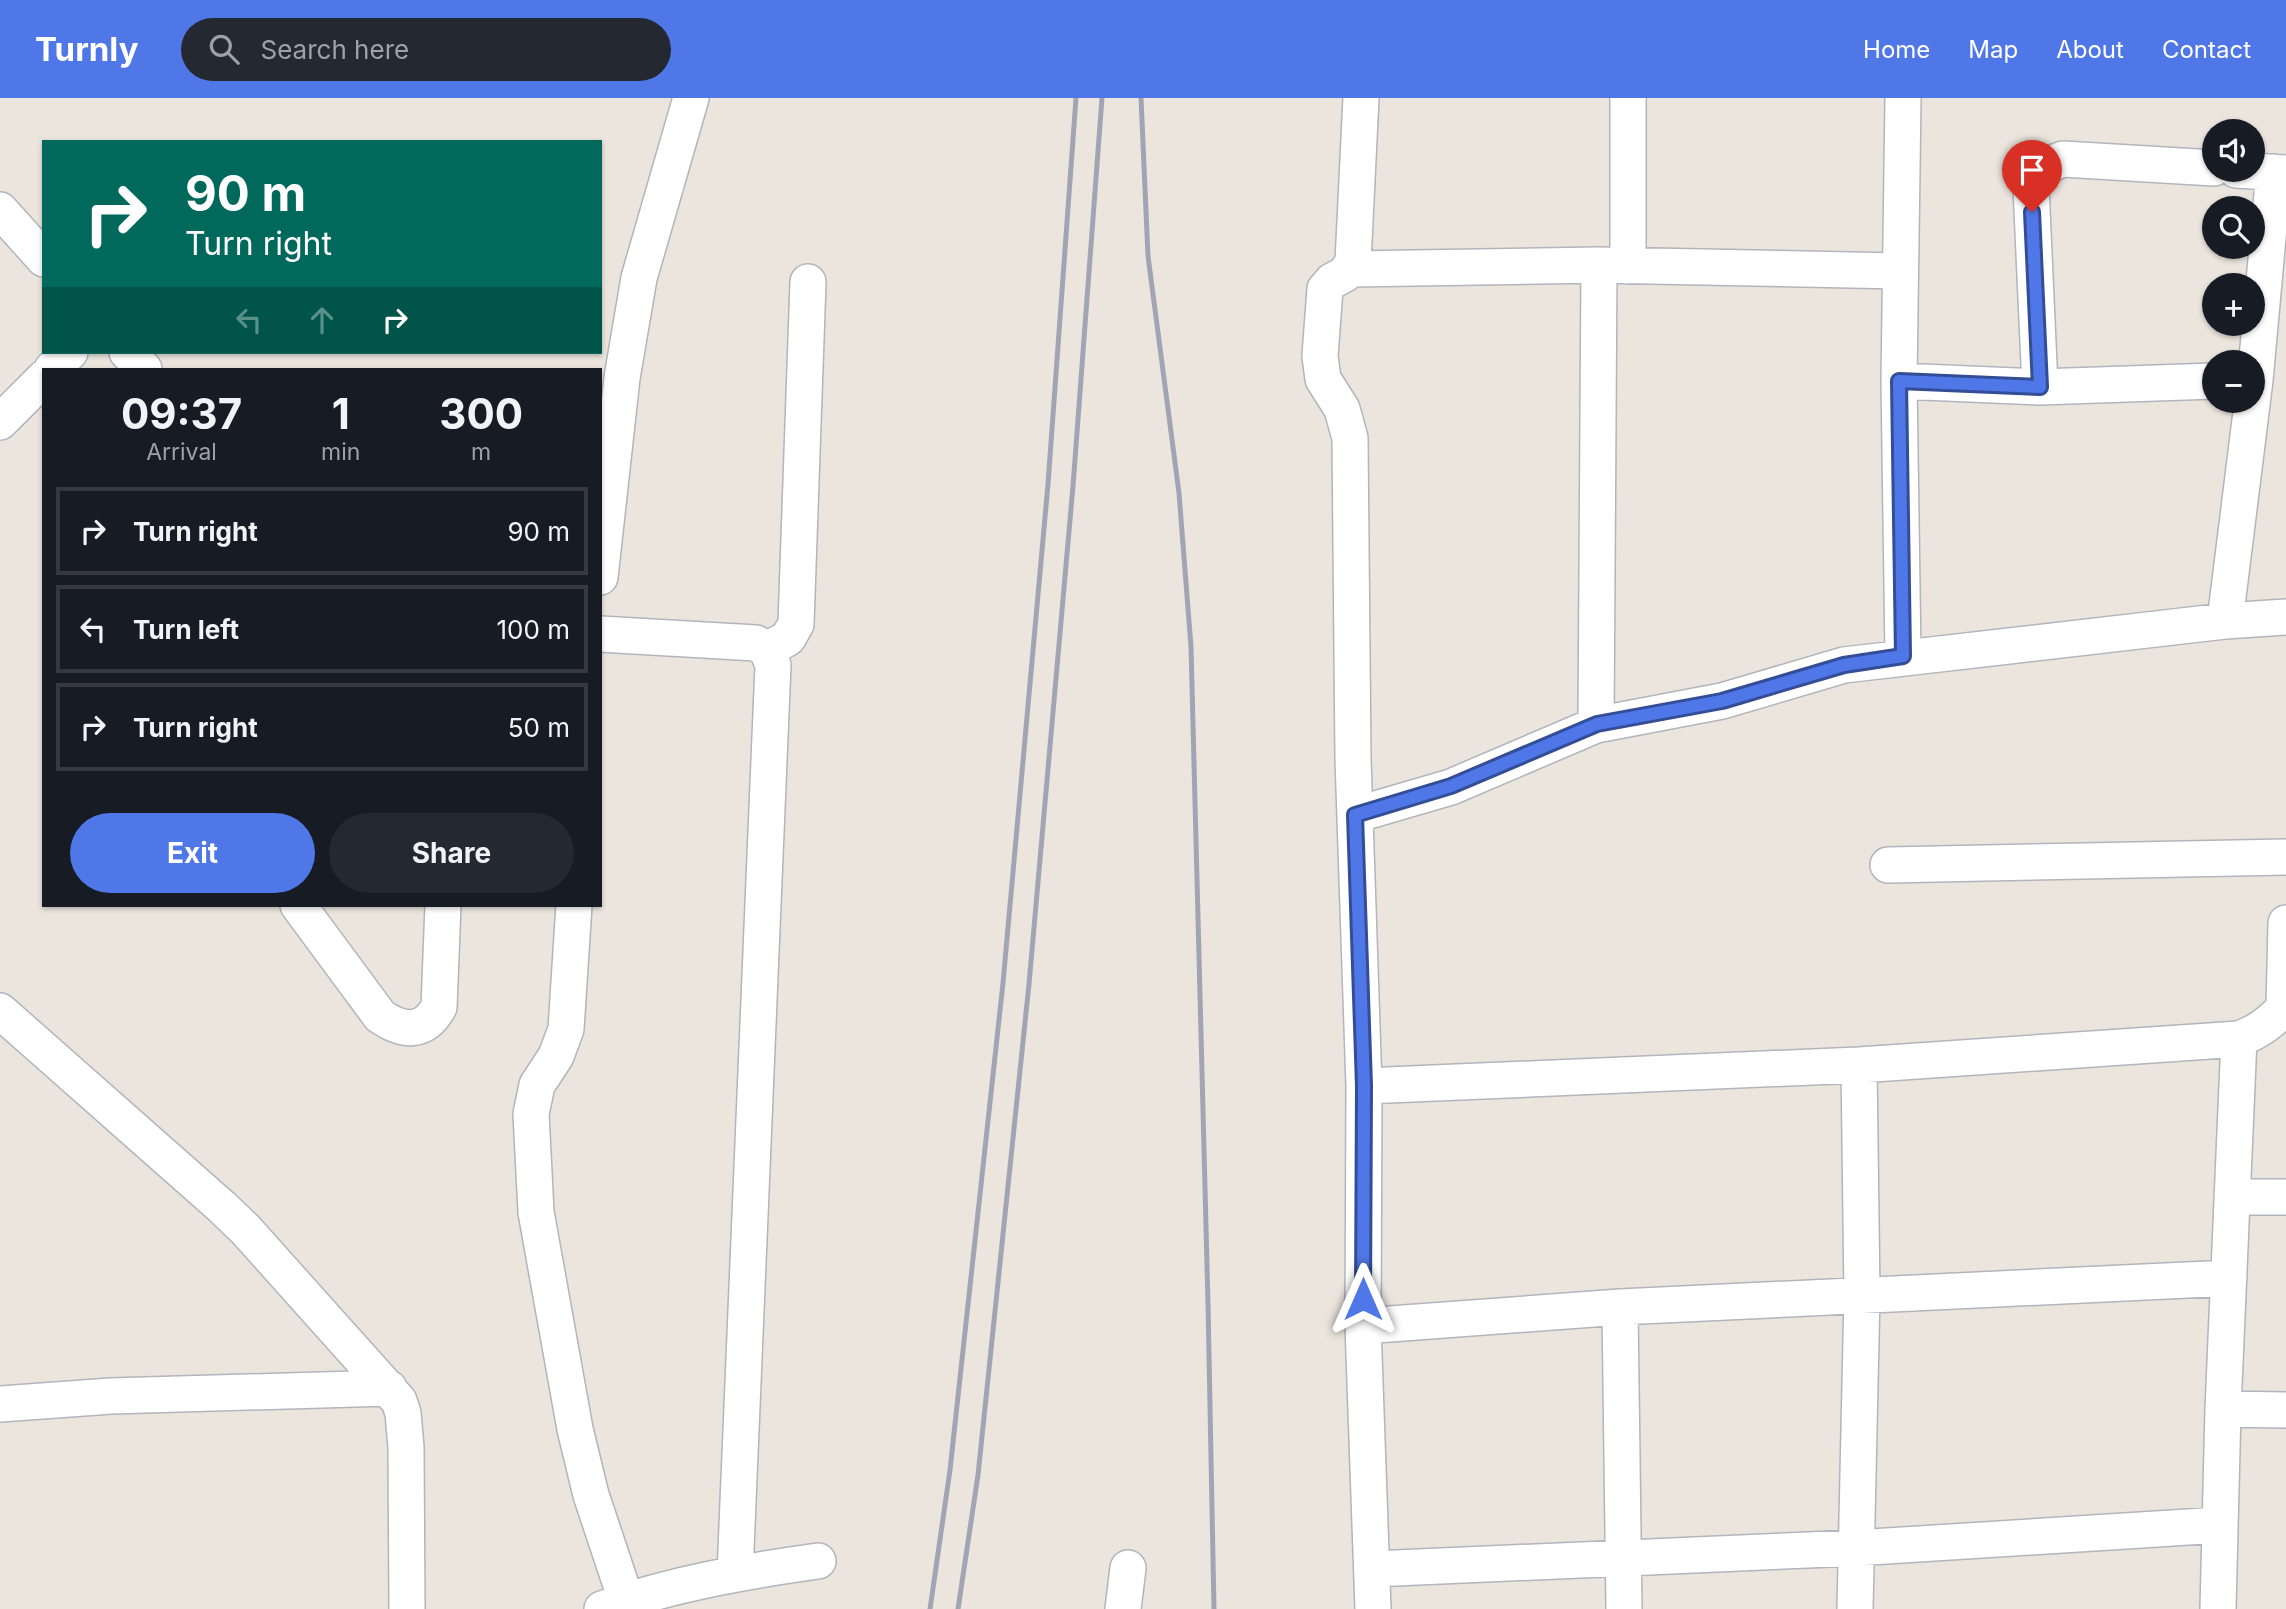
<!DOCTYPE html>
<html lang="en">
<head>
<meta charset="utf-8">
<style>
	body { margin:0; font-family:Inter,sans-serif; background:#242831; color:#f1f3f6; height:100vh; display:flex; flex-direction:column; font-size:26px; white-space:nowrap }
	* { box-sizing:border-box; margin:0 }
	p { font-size:23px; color:#9ea1a6 }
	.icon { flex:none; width:38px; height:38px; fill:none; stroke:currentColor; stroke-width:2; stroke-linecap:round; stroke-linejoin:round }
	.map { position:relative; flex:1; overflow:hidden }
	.side { position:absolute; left:42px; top:270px; width:560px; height:539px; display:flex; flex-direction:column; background:#171b24; border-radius:0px; box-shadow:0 2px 5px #0004 }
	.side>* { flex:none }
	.top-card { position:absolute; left:42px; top:42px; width:560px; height:214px; border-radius:0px; box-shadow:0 2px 5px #0004; background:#00695c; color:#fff; overflow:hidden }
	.controls { position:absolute; left:2202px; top:21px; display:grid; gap:14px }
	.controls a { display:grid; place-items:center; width:63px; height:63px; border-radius:50%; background:#171b24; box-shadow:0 2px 5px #0004; font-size:35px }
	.pin { position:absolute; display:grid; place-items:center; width:60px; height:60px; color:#fff; margin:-72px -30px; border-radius:50% 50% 50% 0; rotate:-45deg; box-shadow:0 0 7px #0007 }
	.pin .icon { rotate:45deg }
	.me { position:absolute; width:77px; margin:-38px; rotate:0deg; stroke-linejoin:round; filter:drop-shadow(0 0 5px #0008) }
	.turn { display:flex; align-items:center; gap:24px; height:147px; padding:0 28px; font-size:32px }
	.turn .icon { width:91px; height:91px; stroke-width:2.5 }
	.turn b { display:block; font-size:49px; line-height:60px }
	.lanes { display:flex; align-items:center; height:66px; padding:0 28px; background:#0003; justify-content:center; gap:35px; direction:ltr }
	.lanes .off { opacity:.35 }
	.eta { display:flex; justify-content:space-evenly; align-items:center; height:119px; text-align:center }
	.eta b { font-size:42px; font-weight:700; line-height:49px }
	.action { display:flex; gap:14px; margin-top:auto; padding:14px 28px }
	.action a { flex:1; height:80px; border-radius:42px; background:#4f77e7; color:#fff; font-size:28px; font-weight:700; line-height:80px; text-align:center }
	.action a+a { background:#242831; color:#f1f3f6 }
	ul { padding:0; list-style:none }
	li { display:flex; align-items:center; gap:21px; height:88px; margin:0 14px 10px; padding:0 14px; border:4px solid #363941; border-radius:0px }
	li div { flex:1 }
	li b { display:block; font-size:26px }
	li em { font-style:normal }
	header { display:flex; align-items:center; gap:42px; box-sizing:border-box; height:98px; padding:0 35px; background:#4f77e7; color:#fff }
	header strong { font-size:33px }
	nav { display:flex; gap:38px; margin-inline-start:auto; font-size:24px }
	.search { width:490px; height:63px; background:#242831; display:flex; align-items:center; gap:18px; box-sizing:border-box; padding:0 24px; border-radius:38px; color:#9ea1a6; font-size:26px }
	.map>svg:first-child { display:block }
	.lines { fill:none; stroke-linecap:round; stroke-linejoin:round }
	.street-casing { stroke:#b2b5bd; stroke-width:38 }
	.street { stroke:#fff; stroke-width:35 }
	.rail { stroke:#a1a5b3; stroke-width:5 }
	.route-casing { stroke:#334d96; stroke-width:18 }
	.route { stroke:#4f77e7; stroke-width:12 }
</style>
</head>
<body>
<header>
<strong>Turnly</strong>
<div class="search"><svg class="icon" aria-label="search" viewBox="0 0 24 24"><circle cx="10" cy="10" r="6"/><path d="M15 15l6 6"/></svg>Search here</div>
<nav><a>Home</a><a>Map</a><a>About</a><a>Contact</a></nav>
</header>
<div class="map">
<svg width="2286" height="1511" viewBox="0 0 2286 1511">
	<rect width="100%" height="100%" fill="#ebe5de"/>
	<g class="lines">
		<g class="street-casing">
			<path id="street" d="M1361,0L1353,164L1345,176L1332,183L1325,191L1320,258L1323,281L1342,311L1350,340L1353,661L1364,988L1363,1228L1373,1511
				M1628,0V168
				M1903,0L1899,283L1903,558
				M2236,72L2286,75
				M0,112L44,161
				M1350,171L1599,167L1900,173
				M127,254L144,271
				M52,271L70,254
				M1899,283L2040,289L2031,89C2038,73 2046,67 2063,61L2214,70
				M2040,289L2214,283
				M0,324L44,280
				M600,479L622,280L639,180L691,0
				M2225,523L2255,282L2274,74
				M600,536L756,545L767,552L773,567L735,1476
				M767,552L788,540L796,526L808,184
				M1596,627L1599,167
				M1355,717L1451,689L1596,627L1722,603L1844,567L2225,523L2286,519
				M1888,767L2286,759
				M298,807L380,918C403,934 424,936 439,909L443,807
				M574,807L566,931L556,958L537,987L531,1016L536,1114L575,1331L591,1397L629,1511
				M0,913L222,1109L245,1131L399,1303L403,1315L406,1349L407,1511
				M1364,988L1859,967L2239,941C2258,934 2270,925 2284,910L2286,825
				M2232,1099H2286
				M1620,1209L1624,1511
				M1363,1228L1620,1209L2229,1180
				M0,1306L111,1298L389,1290
				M2223,1311L2286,1312
				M1373,1471L1855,1450L2220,1427
				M602,1511C671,1486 746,1473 818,1463
				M1123,1511L1128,1470
				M1855,1511L1862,1197L1859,967
				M2218,1511L2223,1311L2239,941"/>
		</g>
		<use href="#street" class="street"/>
		<path class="rail" d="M1141,0L1148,158L1179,395L1191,549L1208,1206L1214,1511
			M930,1511L950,1372L1003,885L1048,386L1076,0
			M958,1511L978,1377L1029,886L1073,388L1102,0"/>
	</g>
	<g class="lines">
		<g class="route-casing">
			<path id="route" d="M1363,1201L1364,988L1355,717L1451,688L1597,626L1722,603L1844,567L1903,558L1899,283L2040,289L2032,114"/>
		</g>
		<use href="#route" class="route"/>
	</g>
</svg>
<div class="controls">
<a><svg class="icon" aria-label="sound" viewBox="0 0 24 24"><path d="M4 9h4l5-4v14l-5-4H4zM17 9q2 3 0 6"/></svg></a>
<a><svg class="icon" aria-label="search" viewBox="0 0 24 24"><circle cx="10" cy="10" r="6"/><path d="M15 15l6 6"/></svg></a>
<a>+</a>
<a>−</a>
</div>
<div class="pin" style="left:2032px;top:114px;background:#d93025"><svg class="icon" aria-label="arrive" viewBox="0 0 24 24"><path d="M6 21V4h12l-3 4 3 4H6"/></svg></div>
<svg class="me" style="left:1363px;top:1201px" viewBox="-20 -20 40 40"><path d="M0-17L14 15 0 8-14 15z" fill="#4f77e7" stroke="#fff" stroke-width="4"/></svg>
<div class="top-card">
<div class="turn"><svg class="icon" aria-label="right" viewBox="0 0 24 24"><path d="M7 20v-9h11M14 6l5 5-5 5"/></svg><div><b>90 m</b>Turn right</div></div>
<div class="lanes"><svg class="icon off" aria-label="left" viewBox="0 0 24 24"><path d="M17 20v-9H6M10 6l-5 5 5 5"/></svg><svg class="icon off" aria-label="ahead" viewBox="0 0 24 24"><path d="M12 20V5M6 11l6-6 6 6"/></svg><svg class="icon" aria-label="right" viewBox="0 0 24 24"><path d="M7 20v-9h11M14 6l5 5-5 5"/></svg></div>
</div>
<section class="side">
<div class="eta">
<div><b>09:37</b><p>Arrival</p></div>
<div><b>1</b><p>min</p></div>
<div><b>300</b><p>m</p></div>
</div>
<ul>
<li><svg class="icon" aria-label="right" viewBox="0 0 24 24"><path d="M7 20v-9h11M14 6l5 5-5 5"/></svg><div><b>Turn right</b></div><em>90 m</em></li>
<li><svg class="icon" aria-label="left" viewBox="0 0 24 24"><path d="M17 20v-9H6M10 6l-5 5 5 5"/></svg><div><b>Turn left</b></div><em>100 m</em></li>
<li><svg class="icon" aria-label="right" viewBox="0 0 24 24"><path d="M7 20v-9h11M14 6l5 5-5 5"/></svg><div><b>Turn right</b></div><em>50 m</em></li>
</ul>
<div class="action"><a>Exit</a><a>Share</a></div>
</section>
</div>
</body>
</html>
